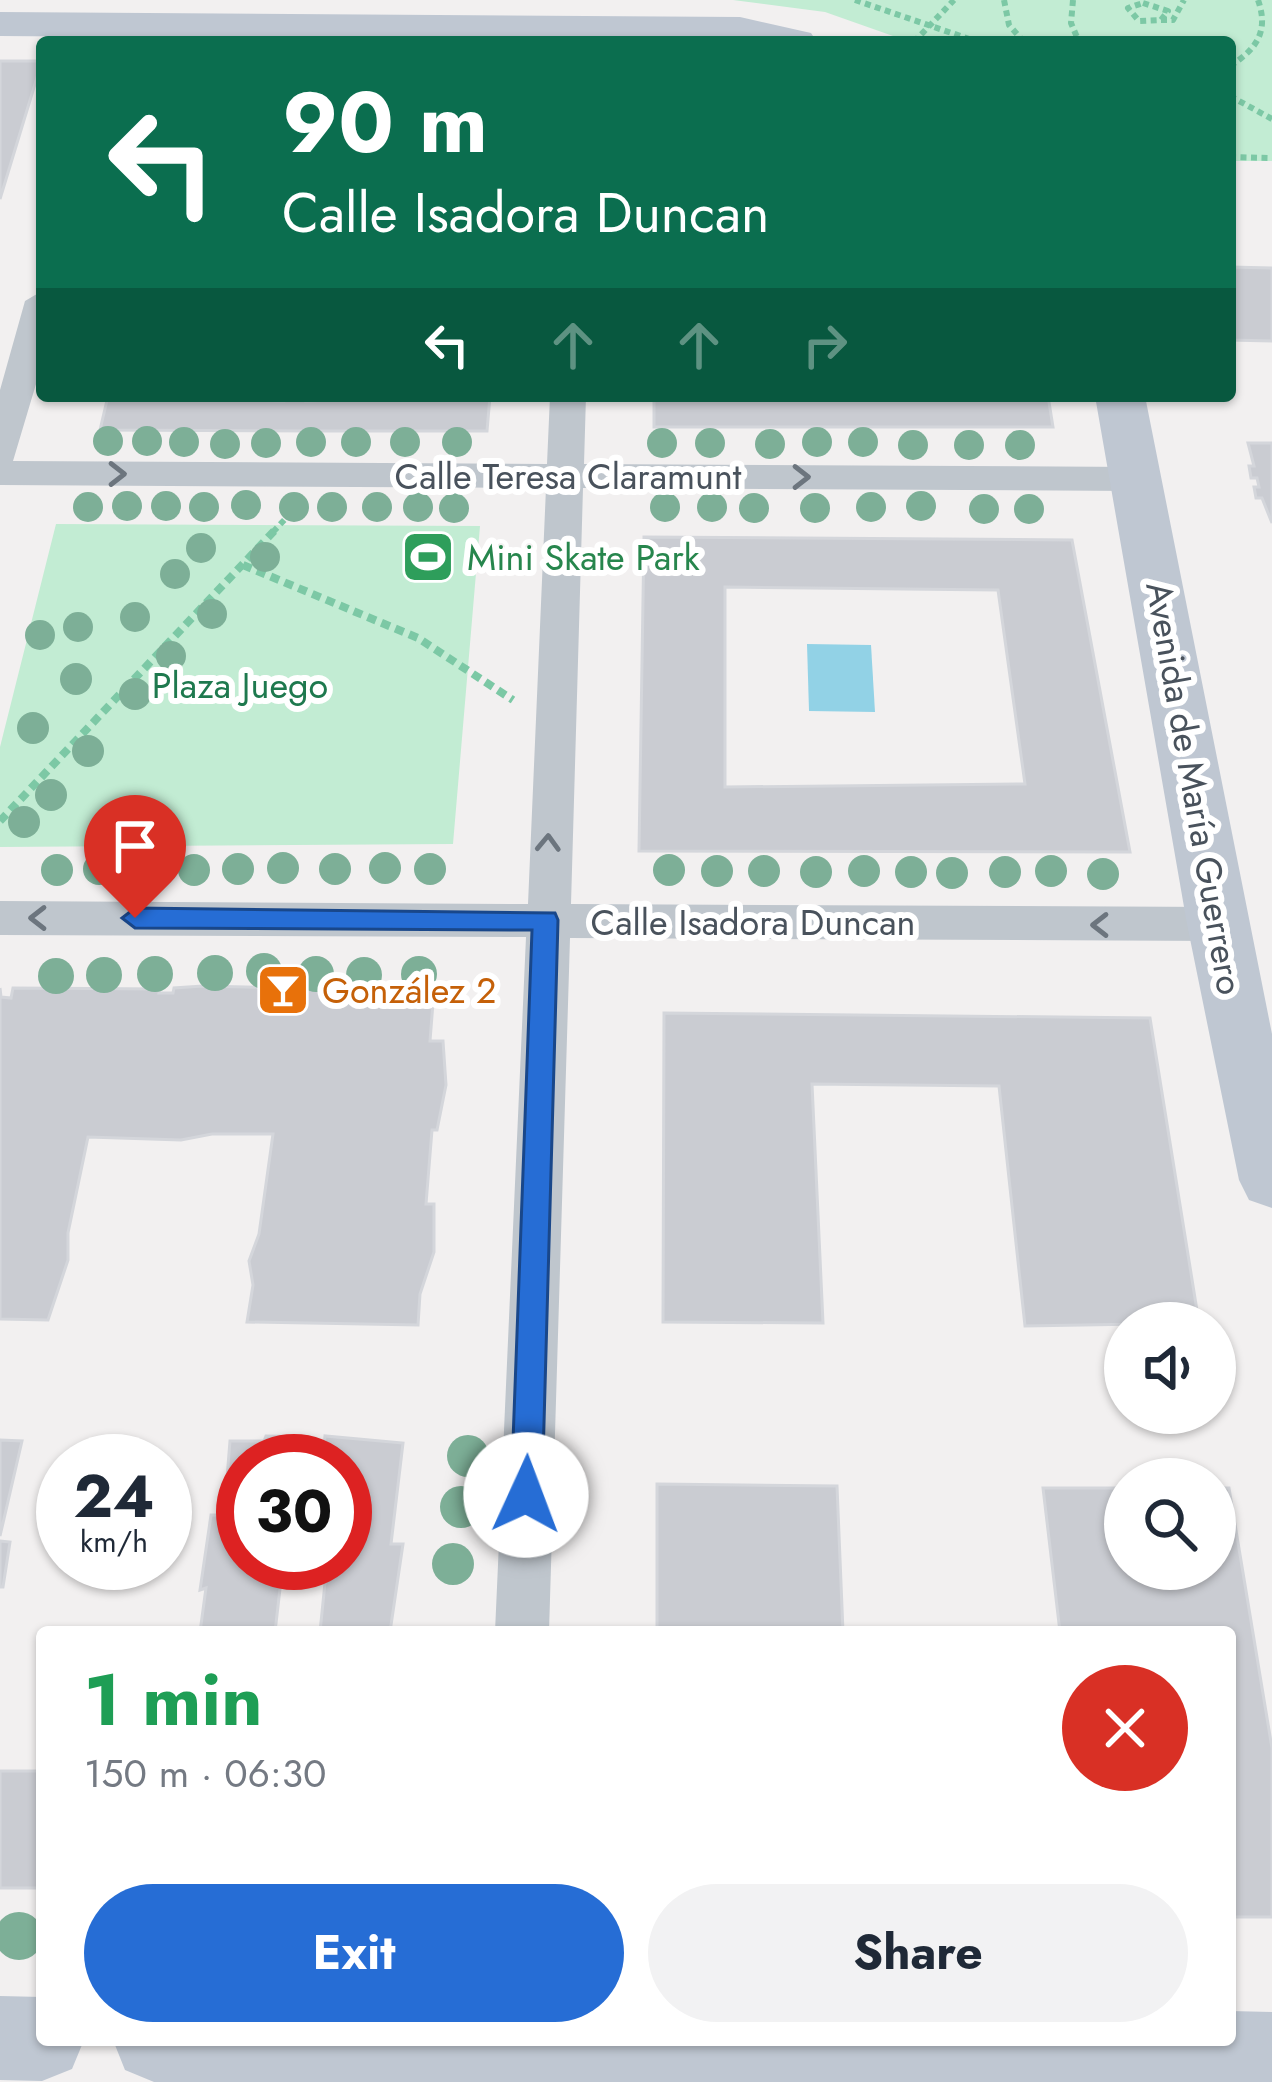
<!DOCTYPE html>
<html lang="en">
<head>
<meta charset="utf-8">
<style>
	body { margin:0; font-family:Jost,sans-serif; background:#f2f2f3; color:#1f2937; height:100vh; display:flex; flex-direction:column; font-size:45px; white-space:nowrap }
	* { box-sizing:border-box; margin:0 }
	p { font-size:39px; color:#747a83 }
	.icon { flex:none; width:66px; height:66px; fill:none; stroke:currentColor; stroke-width:2; stroke-linecap:round; stroke-linejoin:round }
	.map { position:relative; flex:1; overflow:hidden }
	.side { position:absolute; left:36px; top:1626px; width:1200px; height:420px; display:flex; flex-direction:column; background:#fff; border-radius:12px; box-shadow:0 3px 9px #0004 }
	.side>* { flex:none }
	.guide { position:absolute; left:36px; top:36px; width:1200px; height:366px; border-radius:12px; box-shadow:0 3px 9px #0004; background:#0b6e4f; color:#fff; overflow:hidden }
	.tools { position:absolute; left:1104px; top:1302px; display:grid; gap:24px }
	.tools a { display:grid; place-items:center; width:132px; height:132px; border-radius:50%; background:#fff; box-shadow:0 3px 9px #0004; font-size:60px }
	.speed { position:absolute; left:36px; top:1434px; display:flex; gap:24px; font-size:60px; font-weight:700; text-align:center }
	.speed>* { display:grid; place-content:center; width:156px; height:156px; border-radius:50%; background:#fff; box-shadow:0 3px 9px #0004; line-height:1 }
	.speed small { font-size:30px; font-weight:400 }
	.speed .limit { border:18px solid #d22; background:#fff; color:#111 }
	.pin { position:absolute; display:grid; place-items:center; width:102px; height:102px; color:#fff; margin:-123px -51px; border-radius:50% 50% 50% 0; rotate:-45deg; box-shadow:0 0 12px #0007 }
	.pin .icon { rotate:45deg }
	.me { position:absolute; width:132px; margin:-66px; rotate:2deg; stroke-linejoin:round; filter:drop-shadow(0 0 9px #0008) }
	.turn { display:flex; align-items:center; gap:42px; height:252px; padding:0 48px; font-size:54px }
	.turn .icon { width:156px; height:156px; stroke-width:2.5 }
	.turn b { display:block; font-size:84px; line-height:102px }
	.lanes { display:flex; align-items:center; height:114px; padding:0 48px; background:#0003; justify-content:center; gap:60px; direction:ltr }
	.lanes .off { opacity:.35 }
	.round { display:grid; place-items:center; flex:none; width:126px; height:126px; border-radius:63px; background:#f2f2f3 }
	.overview { display:flex; align-items:center; justify-content:space-between; height:204px; padding:0 48px }
	h1 { font-size:72px; font-weight:700; line-height:90px; color:#1e9e55 }
	.primary-button { display:flex; gap:24px; margin-top:auto; padding:24px 48px }
	.primary-button a { flex:1; height:138px; border-radius:72px; background:#266dd5; color:#fff; font-size:48px; font-weight:700; line-height:138px; text-align:center }
	.primary-button a+a { background:#f2f2f3; color:#1f2937 }
	.map>svg:first-child { display:block }
	.green { fill:#c2ecd3 }
	.water { fill:#92d2e6 }
	.building { fill:#caccd2; stroke:#d4d6db; stroke-width:3; fill-rule:evenodd }
	.lines { fill:none; stroke-linecap:round; stroke-linejoin:round }
	.path-far1 { stroke:#7cc8a5; stroke-width:6; stroke-dasharray:6 4.5; stroke-linecap:butt }
	.path { stroke:#7cc8a5; stroke-width:8; stroke-dasharray:9 6; stroke-linecap:butt }
	.street { fill:#bfc6cd; fill-rule:evenodd }
	.secondary { fill:#bfc7d2; fill-rule:evenodd }
	.tree { fill:#7daf97 }
	.oneway { stroke:#6c757e }
	.route { fill:#266dd5; stroke:#19478a; stroke-width:3 }
	.labels { text-anchor:middle; stroke-width:12; stroke-linejoin:round; paint-order:stroke }
	.street-label { font-size:36px; fill:#49525c; stroke:#fff }
	.leisure-label { font-size:36px; fill:#27864d; stroke:#fff; text-anchor:start }
	.park-label { font-size:36px; fill:#1e794e; stroke:#fff }
	.food-label { font-size:36px; fill:#c56008; stroke:#fff; text-anchor:start }
</style>
</head>
<body>
<div class="map">
<svg width="1272" height="2082" viewBox="0 0 1272 2082">
	<rect width="100%" height="100%" fill="#f2f0f0"/>
	<path class="green" d="M733,0H1272V161H1230V42H910L825,12Z
		M56,524L480,526L453,844L0,847V747Z"/>
	<path class="water" d="M807,644L871,645L875,712L809,711Z"/>
	<path class="building" d="M0,61H42L0,199Z
		M1230,267L1272,268V341L1230,340Z
		M108,396L284,401L285,396H307L306,401L490,396L487,431H322L100,430Z
		M654,396H1048L1053,427H654Z
		M1248,443H1272V523L1262,498H1256L1254,487H1259L1257,478H1251L1249,466H1254Z
		M644,537L1072,540L1130,852L639,851ZM725,587L998,590L1025,784L725,787Z
		M203,986L389,990L388,1000H400L401,989L434,990L430,1041H443L446,1085L437,1130H432L426,1204H434V1252L420,1294L418,1325L247,1322L253,1285L249,1261L259,1234L273,1134H212L181,1140L88,1137L68,1233V1260L48,1320L0,1319V988L1,997L11,998L13,988L160,989L159,993H173L174,988Z
		M664,1013L1150,1018L1199,1323L1025,1326L999,1086L812,1084L823,1323L663,1322Z
		M266,1436L308,1437L306,1456H323L325,1436L403,1443L391,1544H403L390,1632H320L327,1563H345V1461H243V1563H283L275,1632H200L206,1588L200,1590L211,1515H224L230,1441H264Z
		M0,1440L22,1441L0,1536Z
		M657,1484L837,1486L843,1632H657Z
		M1043,1488H1125V1569H1215V1488H1229L1272,1748V1917H1230V1632H1060Z
		M0,1541L10,1542L3,1587H0Z
		M0,1771H42L38,1888H0Z"/>
	<g class="lines">
		<path class="path-far1" d="M855,0L978,42
			M1004,0L1009,25L1024,42
			M1073,0L1071,23L1079,42
			M1143,3L1168,11L1161,20L1139,21L1128,8Z
			M1161,20H1173L1184,0
			M914,42L954,0
			M1230,66C1257,49 1269,31 1258,0
			M1230,96L1272,119
			M1230,157L1272,158
			M273,532L287,517"/>
		<path class="path" d="M243,565L418,638L513,700
			M0,821L276,529"/>
		<path class="street" d="M42,291V364L13,461L547,464L550,396H586L584,464L1136,467L1149,471L1154,479L1149,487L1136,491L583,488L571,904L1217,907L1232,912L1239,924L1232,936L1217,941L570,938L549,1632H495L526,937L0,935V901L528,904L546,488L0,485V390L25,301Z"/>
		<path class="secondary" d="M0,12L740,17L811,33L817,42L0,36Z
			M1095,396H1145L1272,1034V1208L1249,1200L1239,1180L1187,924Z
			M0,1996L42,1997V2040H84L72,2069L42,2081L0,2080Z
			M1230,2011L1272,2012V2082H154L125,2070L113,2040H1230Z"/>
	</g>
	<g class="tree">
		<circle cx="108" cy="441" r="15"/>
		<circle cx="147" cy="441" r="15"/>
		<circle cx="184" cy="442" r="15"/>
		<circle cx="311" cy="442" r="15"/>
		<circle cx="356" cy="442" r="15"/>
		<circle cx="405" cy="442" r="15"/>
		<circle cx="457" cy="442" r="15"/>
		<circle cx="817" cy="442" r="15"/>
		<circle cx="863" cy="442" r="15"/>
		<circle cx="266" cy="443" r="15"/>
		<circle cx="662" cy="443" r="15"/>
		<circle cx="710" cy="443" r="15"/>
		<circle cx="225" cy="444" r="15"/>
		<circle cx="770" cy="444" r="15"/>
		<circle cx="913" cy="445" r="15"/>
		<circle cx="969" cy="445" r="15"/>
		<circle cx="1020" cy="445" r="15"/>
		<circle cx="246" cy="505" r="15"/>
		<circle cx="127" cy="506" r="15"/>
		<circle cx="166" cy="506" r="15"/>
		<circle cx="921" cy="506" r="15"/>
		<circle cx="88" cy="507" r="15"/>
		<circle cx="204" cy="507" r="15"/>
		<circle cx="294" cy="507" r="15"/>
		<circle cx="332" cy="507" r="15"/>
		<circle cx="377" cy="507" r="15"/>
		<circle cx="418" cy="507" r="15"/>
		<circle cx="665" cy="507" r="15"/>
		<circle cx="712" cy="507" r="15"/>
		<circle cx="871" cy="507" r="15"/>
		<circle cx="454" cy="508" r="15"/>
		<circle cx="754" cy="508" r="15"/>
		<circle cx="815" cy="508" r="15"/>
		<circle cx="984" cy="509" r="15"/>
		<circle cx="1029" cy="509" r="15"/>
		<circle cx="201" cy="548" r="15"/>
		<circle cx="265" cy="557" r="15"/>
		<circle cx="175" cy="574" r="15"/>
		<circle cx="212" cy="614" r="15"/>
		<circle cx="135" cy="617" r="15"/>
		<circle cx="78" cy="627" r="15"/>
		<circle cx="40" cy="635" r="15"/>
		<circle cx="171" cy="656" r="15"/>
		<circle cx="76" cy="679" r="16"/>
		<circle cx="135" cy="694" r="16"/>
		<circle cx="33" cy="728" r="16"/>
		<circle cx="88" cy="751" r="16"/>
		<circle cx="51" cy="795" r="16"/>
		<circle cx="24" cy="822" r="16"/>
		<circle cx="283" cy="868" r="16"/>
		<circle cx="385" cy="868" r="16"/>
		<circle cx="99" cy="869" r="16"/>
		<circle cx="146" cy="869" r="16"/>
		<circle cx="238" cy="869" r="16"/>
		<circle cx="335" cy="869" r="16"/>
		<circle cx="430" cy="869" r="16"/>
		<circle cx="57" cy="870" r="16"/>
		<circle cx="194" cy="870" r="16"/>
		<circle cx="669" cy="870" r="16"/>
		<circle cx="717" cy="871" r="16"/>
		<circle cx="764" cy="871" r="16"/>
		<circle cx="864" cy="871" r="16"/>
		<circle cx="1051" cy="871" r="16"/>
		<circle cx="816" cy="872" r="16"/>
		<circle cx="911" cy="872" r="16"/>
		<circle cx="1005" cy="872" r="16"/>
		<circle cx="952" cy="873" r="16"/>
		<circle cx="1103" cy="874" r="16"/>
		<circle cx="264" cy="971" r="18"/>
		<circle cx="215" cy="973" r="18"/>
		<circle cx="155" cy="974" r="18"/>
		<circle cx="316" cy="974" r="18"/>
		<circle cx="419" cy="974" r="18"/>
		<circle cx="104" cy="975" r="18"/>
		<circle cx="364" cy="975" r="18"/>
		<circle cx="56" cy="976" r="18"/>
		<circle cx="468" cy="1456" r="21"/>
		<circle cx="461" cy="1507" r="21"/>
		<circle cx="453" cy="1564" r="21"/>
		<circle cx="19" cy="1936" r="24"/>
	</g>
	<defs><path id="oneway-chevron" d="M-2-3.5L2.5 0L-2 3.5" fill="none" stroke-width="1.6" stroke-linecap="round" stroke-linejoin="round" transform="scale(3)"/></defs>
	<g class="oneway">
		<use href="#oneway-chevron" transform="translate(117 474)"/>
		<use href="#oneway-chevron" transform="translate(801 477)"/>
		<use href="#oneway-chevron" transform="translate(548 843) rotate(-88)"/>
		<use href="#oneway-chevron" transform="translate(38 918) rotate(-180)"/>
		<use href="#oneway-chevron" transform="translate(1100 925) rotate(-180)"/>
	</g>
	<path class="route" d="M135,908L555,913L558,920L542,1495L538,1506L526,1510L515,1506L511,1495L532,930L135,928L122,918Z"/>
	<defs>
		<g id="stadium-square" transform="scale(2.7)"><rect x="-9" y="-9" width="18" height="18" rx="4" fill="#2e9e5b" stroke="#fff"/><path d="M0-5a6.5 5 0 1 0 0 10a6.5 5 0 1 0 0-10ZM-3.5-1.8h7v3.6h-7Z" fill="#fff"/></g>
		<g id="bar-square" transform="scale(2.7)"><rect x="-9" y="-9" width="18" height="18" rx="4" fill="#e8710a" stroke="#fff"/><path d="M-6-5H6L.8 .8V4.5H3.5V6h-7V4.5H-.8V.8Z" fill="#fff"/></g>
	</defs>
	<g fill-rule="evenodd">
		<use href="#stadium-square" x="428" y="557"/>
		<use href="#bar-square" x="283" y="990"/>
	</g>
	<g class="labels">
		<g class="street-label">
			<text x="568" y="489">Calle Teresa Claramunt</text>
			<text transform="translate(1195 788) rotate(80)" y="13">Avenida de María Guerrero</text>
			<text x="753" y="935">Calle Isadora Duncan</text>
		</g>
		<g class="leisure-label">
			<text x="467" y="570">Mini Skate Park</text>
		</g>
		<g class="park-label">
			<text x="240" y="698">Plaza Juego</text>
		</g>
		<g class="food-label">
			<text x="322" y="1003">González 2</text>
		</g>
	</g>
</svg>
<div class="tools">
<a><svg class="icon" aria-label="sound" viewBox="0 0 24 24"><path d="M4 9h4l5-4v14l-5-4H4zM17 9q2 3 0 6"/></svg></a>
<a><svg class="icon" aria-label="search" viewBox="0 0 24 24"><circle cx="10" cy="10" r="6"/><path d="M15 15l6 6"/></svg></a>
</div>
<div class="speed"><div>24<small>km/h</small></div><div class="limit">30</div></div>
<div class="pin" style="left:135px;top:918px;background:#d93025"><svg class="icon" aria-label="arrive" viewBox="0 0 24 24"><path d="M6 21V4h12l-3 4 3 4H6"/></svg></div>
<svg class="me" style="left:526px;top:1495px" viewBox="-20 -20 40 40"><circle r="19" fill="#fff"/><path d="M0-13L10 11 0 6-10 11z" fill="#266dd5"/></svg>
<div class="guide">
<div class="turn"><svg class="icon" aria-label="left" viewBox="0 0 24 24"><path d="M17 20v-9H6M10 6l-5 5 5 5"/></svg><div><b>90 m</b>Calle Isadora Duncan</div></div>
<div class="lanes"><svg class="icon" aria-label="left" viewBox="0 0 24 24"><path d="M17 20v-9H6M10 6l-5 5 5 5"/></svg><svg class="icon off" aria-label="ahead" viewBox="0 0 24 24"><path d="M12 20V5M6 11l6-6 6 6"/></svg><svg class="icon off" aria-label="ahead" viewBox="0 0 24 24"><path d="M12 20V5M6 11l6-6 6 6"/></svg><svg class="icon off" aria-label="right" viewBox="0 0 24 24"><path d="M7 20v-9h11M14 6l5 5-5 5"/></svg></div>
</div>
<section class="side">
<div class="overview"><div><h1>1 min</h1><p>150 m · 06:30</p></div><a class="round" style="background:#d93025;color:#fff"><svg class="icon" aria-label="close" viewBox="0 0 24 24"><path d="M6 6l12 12M18 6L6 18"/></svg></a></div>
<div class="primary-button"><a>Exit</a><a>Share</a></div>
</section>
</div>
</body>
</html>
